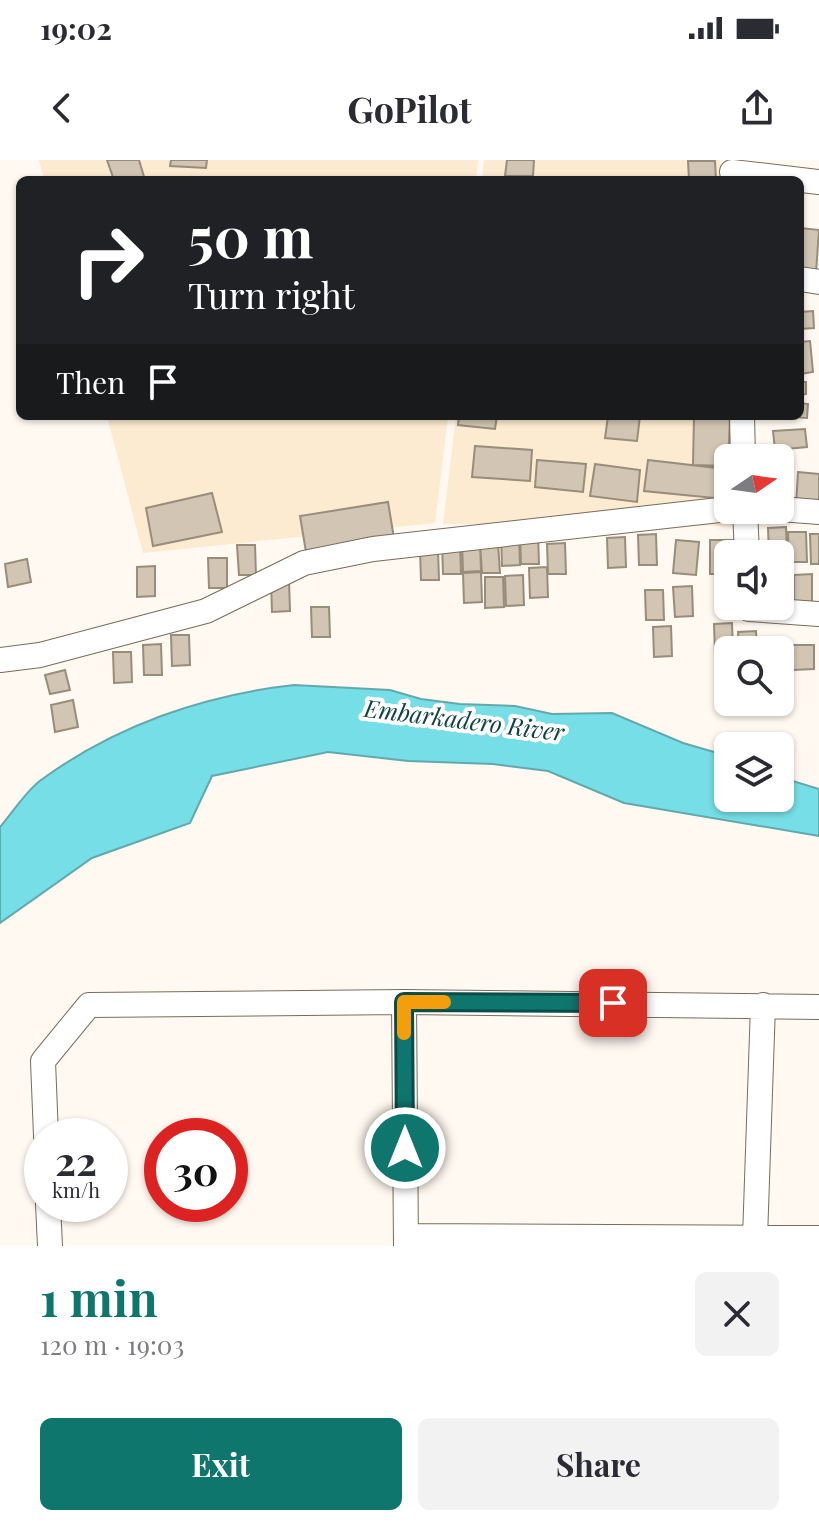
<!DOCTYPE html>
<html lang="en">
<head>
<meta charset="utf-8">
<style>
	body { margin:0; font-family:"Playfair Display",serif; background:#f2f2f3; color:#2b2b33; height:100vh; display:flex; flex-direction:column; font-size:30px; white-space:nowrap }
	* { box-sizing:border-box; margin:0 }
	p { font-size:26px; color:#7c7c81 }
	.icon { flex:none; width:44px; height:44px; fill:none; stroke:currentColor; stroke-width:2; stroke-linecap:round; stroke-linejoin:round }
	.map { position:relative; height:1086px; overflow:hidden }
	.panel { display:flex; flex-direction:column; background:#fff; flex:1 }
	.panel>* { flex:none }
	.banner { position:absolute; left:16px; top:16px; width:788px; height:244px; border-radius:12px; box-shadow:0 2px 6px #0004; background:#202124; color:#fff; overflow:hidden }
	.needle { width:52px; rotate:77deg }
	.buttons { position:absolute; left:714px; top:284px; display:grid; gap:16px }
	.buttons a { display:grid; place-items:center; width:80px; height:80px; border-radius:12px; background:#fff; box-shadow:0 2px 6px #0004; font-size:40px }
	.speed { position:absolute; left:24px; top:958px; display:flex; gap:16px; font-size:40px; font-weight:700; text-align:center }
	.speed>* { display:grid; place-content:center; width:104px; height:104px; border-radius:50%; background:#fff; box-shadow:0 2px 6px #0004; line-height:1 }
	.speed small { font-size:20px; font-weight:400 }
	.speed .limit { border:12px solid #d22; background:#fff; color:#111 }
	.pin { position:absolute; display:grid; place-items:center; width:68px; height:68px; color:#fff; margin:-34px; border-radius:16px; box-shadow:0 4px 12px #0006 }
	.me { position:absolute; width:88px; margin:-44px; rotate:0deg; stroke-linejoin:round; filter:drop-shadow(0 0 6px #0008) }
	.turn { display:flex; align-items:center; gap:28px; height:168px; padding:0 40px; font-size:36px }
	.turn .icon { width:104px; height:104px; stroke-width:2.5 }
	.turn b { display:block; font-size:56px; line-height:68px }
	.then { display:flex; align-items:center; height:76px; padding:0 40px; background:#0003; gap:16px; font-size:30px }
	.round { display:grid; place-items:center; flex:none; width:84px; height:84px; border-radius:12px; background:#f2f2f3 }
	.head { display:flex; align-items:center; justify-content:space-between; height:136px; padding:0 40px }
	h1 { font-size:48px; font-weight:700; line-height:60px; color:#0f766e }
	.action { display:flex; gap:16px; margin-top:auto; padding:16px 40px }
	.action a { flex:1; height:92px; border-radius:12px; background:#0f766e; color:#fff; font-size:32px; font-weight:700; line-height:92px; text-align:center }
	.action a+a { background:#f2f2f3; color:#2b2b33 }
	.status { display:flex; justify-content:space-between; align-items:center; height:56px; padding:0 40px; background:#fff; direction:ltr }
	.status svg { height:22px; fill:currentColor }
	header { display:flex; justify-content:space-between; align-items:center; height:104px; padding:0 40px; background:#fff; font-size:36px; font-weight:700 }
	.map>svg:first-child { display:block }
	.built { fill:#fcead1 }
	.water { fill:#76dee6; stroke:#62a9ac; stroke-width:2 }
	.building { fill:#d2c5b3; stroke:#988c7b; stroke-width:2 }
	.lines { fill:none; stroke-linecap:round; stroke-linejoin:round }
	.minor-casing { stroke:#786c5c; stroke-width:26 }
	.minor { stroke:#fff; stroke-width:24 }
	.route-casing { stroke:#0a4d48; stroke-width:20 }
	.route { stroke:#0f766e; stroke-width:14 }
	.slow { stroke:#f59e0b; stroke-width:14 }
	.labels { text-anchor:middle; stroke-width:8; stroke-linejoin:round; paint-order:stroke }
	.water-label { font-size:24px; font-style:italic; fill:#104144; stroke:#fff }
</style>
</head>
<body>
<div class="status"><b>19:02</b><svg viewBox="0 0 49 12"><path d="M0 12V9h3v3zM5 12V6h3v6zM10 12V3h3v9zM15 12V0h3v12zM26 1h20v11H26zM47 4h2v5h-2z"/></svg></div>
<header><svg class="icon" aria-label="back" viewBox="0 0 24 24"><path d="M15 5l-7 7 7 7"/></svg>GoPilot<svg class="icon" aria-label="share" viewBox="0 0 24 24"><path d="M12 15V3M7 8l5-5 5 5M5 13v7h14v-7"/></svg></header>
<div class="map">
<svg width="819" height="1086" viewBox="0 0 819 1086">
	<rect width="100%" height="100%" fill="#fff9f1"/>
	<path class="built" d="M39,0H478L476,20H44Z
		M484,0H720L721,20H482Z
		M107,256H448L435,363L143,393Z
		M456,256H730L732,298H728V350H734V366L443,364Z"/>
	<path class="water" d="M294,525L390,530L421,539L460,544L515,546L552,554L612,553L683,583L728,596V638H780V617L819,629V676L624,643L548,611L493,604L408,601L328,592L212,616L190,663L92,698L0,763V667C13,652 25,632 41,620C115,566 203,535 294,525Z"/>
	<path class="building" d="M107,0H139L145,20H114Z
		M171,0H207L206,8L170,6Z
		M507,0H534L533,16H505Z
		M688,1H715L716,20H689Z
		M800,68L819,70L816,113L800,111Z
		M813,151L814,168L800,169V152Z
		M810,181L813,212L800,214V182Z
		M800,222H806V234L800,235Z
		M800,243L808,244L807,258L781,256H800Z
		M459,256H497L495,269L458,265Z
		M608,256H640L637,281L605,278Z
		M694,256H730L728,306L693,305Z
		M805,269L807,287L775,290L773,271Z
		M475,286L532,290L530,321L472,317Z
		M537,300L586,304L583,332L535,327Z
		M648,300L725,309L724,339L644,331Z
		M595,304L640,310L637,342L590,336Z
		M798,312L819,314V347L796,345Z
		M212,333L222,372L153,386L146,348Z
		M388,342L395,384L307,398L300,356Z
		M786,367L787,397L769,394L768,368Z
		M788,372H806L807,402H789Z
		M520,374H538L539,404H521Z
		M656,374L657,405H639L638,375Z
		M810,374H819V404H811Z
		M519,375L520,405L502,406L501,376Z
		M625,377L626,407L608,408L607,378Z
		M676,380L699,382L696,415L673,413Z
		M710,380H737V394H728V414H710Z
		M480,381L481,411L463,412L462,382Z
		M480,383H498L500,413H482Z
		M565,383L566,414H548L547,384Z
		M442,384H460L461,414H443Z
		M237,385H255L256,415H239Z
		M420,390H438L439,420H421Z
		M208,398H227V428H209Z
		M27,399L31,422L8,427L5,404Z
		M788,405L789,436H780V406Z
		M155,406V436L137,437V407Z
		M547,407L548,437L530,438L529,408Z
		M481,412L482,442L464,443L463,413Z
		M812,414V444L794,445V415Z
		M523,415L524,445L506,446L505,416Z
		M485,417H503L504,447L485,448Z
		M271,421H289L290,451L272,452Z
		M692,426L693,456L675,457L673,427Z
		M645,430H663L664,460H646Z
		M311,447H329L330,477H312Z
		M732,463L733,490H728V493L715,494L714,464Z
		M671,466L672,496L654,497L653,467Z
		M756,471L757,490H739L738,472Z
		M171,475H189L190,505L172,506Z
		M763,478H781L782,508H780V490H764Z
		M161,484L162,515H144L143,485Z
		M793,485H814V509L793,510Z
		M113,492H131L132,522L114,523Z
		M65,510L70,530L50,534L45,515Z
		M728,513V542L735,543L717,544L716,514Z
		M73,540L78,567L55,572L51,545Z
		M741,542H759L760,549H742Z"/>
	<g class="lines">
		<g class="minor-casing">
			<path id="minor" d="M732,12L819,22
				M800,119L819,122
				M742,256L743,298
				M780,349L819,352
				M745,350L747,394
				M749,446V449L819,454
				M0,500L40,495L206,451L304,403L373,389L728,349
				M404,842L406,1086
				M46,976L43,901L89,845L404,842L819,847
				M48,1044L50,1086
				M406,1076L819,1078
				M749,1086L755,1078L763,845"/>
		</g>
		<use href="#minor" class="minor"/>
	</g>
	<g class="lines">
		<g class="route-casing">
			<path id="route" d="M405,988L404,842L613,843"/>
		</g>
		<use href="#route" class="route"/>
		<path class="slow" d="M404,873V842H444"/>
	</g>
	<g class="labels">
		<g class="water-label">
			<text transform="translate(464 561) rotate(7)" y="8">Embarkadero River</text>
		</g>
	</g>
</svg>
<div class="buttons">
<a><svg class="needle" viewBox="-14 -14 28 28"><path d="M0-13l5 13h-10z" fill="#e53935"/><path d="M0 13l5-13h-10z" fill="#7c7c81"/></svg></a>
<a><svg class="icon" aria-label="sound" viewBox="0 0 24 24"><path d="M4 9h4l5-4v14l-5-4H4zM17 9q2 3 0 6"/></svg></a>
<a><svg class="icon" aria-label="search" viewBox="0 0 24 24"><circle cx="10" cy="10" r="6"/><path d="M15 15l6 6"/></svg></a>
<a><svg class="icon" aria-label="layers" viewBox="0 0 24 24"><path d="M12 4l9 5-9 5-9-5zM3 14l9 5 9-5"/></svg></a>
</div>
<div class="speed"><div>22<small>km/h</small></div><div class="limit">30</div></div>
<div class="pin" style="left:613px;top:843px;background:#d93025"><svg class="icon" aria-label="arrive" viewBox="0 0 24 24"><path d="M6 21V4h12l-3 4 3 4H6"/></svg></div>
<svg class="me" style="left:405px;top:988px" viewBox="-20 -20 40 40"><circle r="17" fill="#0f766e" stroke="#fff" stroke-width="3"/><path d="M0-11L8 9 0 5-8 9z" fill="#fff"/></svg>
<div class="banner">
<div class="turn"><svg class="icon" aria-label="right" viewBox="0 0 24 24"><path d="M7 20v-9h11M14 6l5 5-5 5"/></svg><div><b>50 m</b>Turn right</div></div>
<div class="then">Then<svg class="icon" aria-label="arrive" viewBox="0 0 24 24"><path d="M6 21V4h12l-3 4 3 4H6"/></svg></div>
</div>
</div>
<section class="panel">
<div class="head"><div><h1>1 min</h1><p>120 m · 19:03</p></div><a class="round"><svg class="icon" aria-label="close" viewBox="0 0 24 24"><path d="M6 6l12 12M18 6L6 18"/></svg></a></div>
<div class="action"><a>Exit</a><a>Share</a></div>
</section>
</body>
</html>
